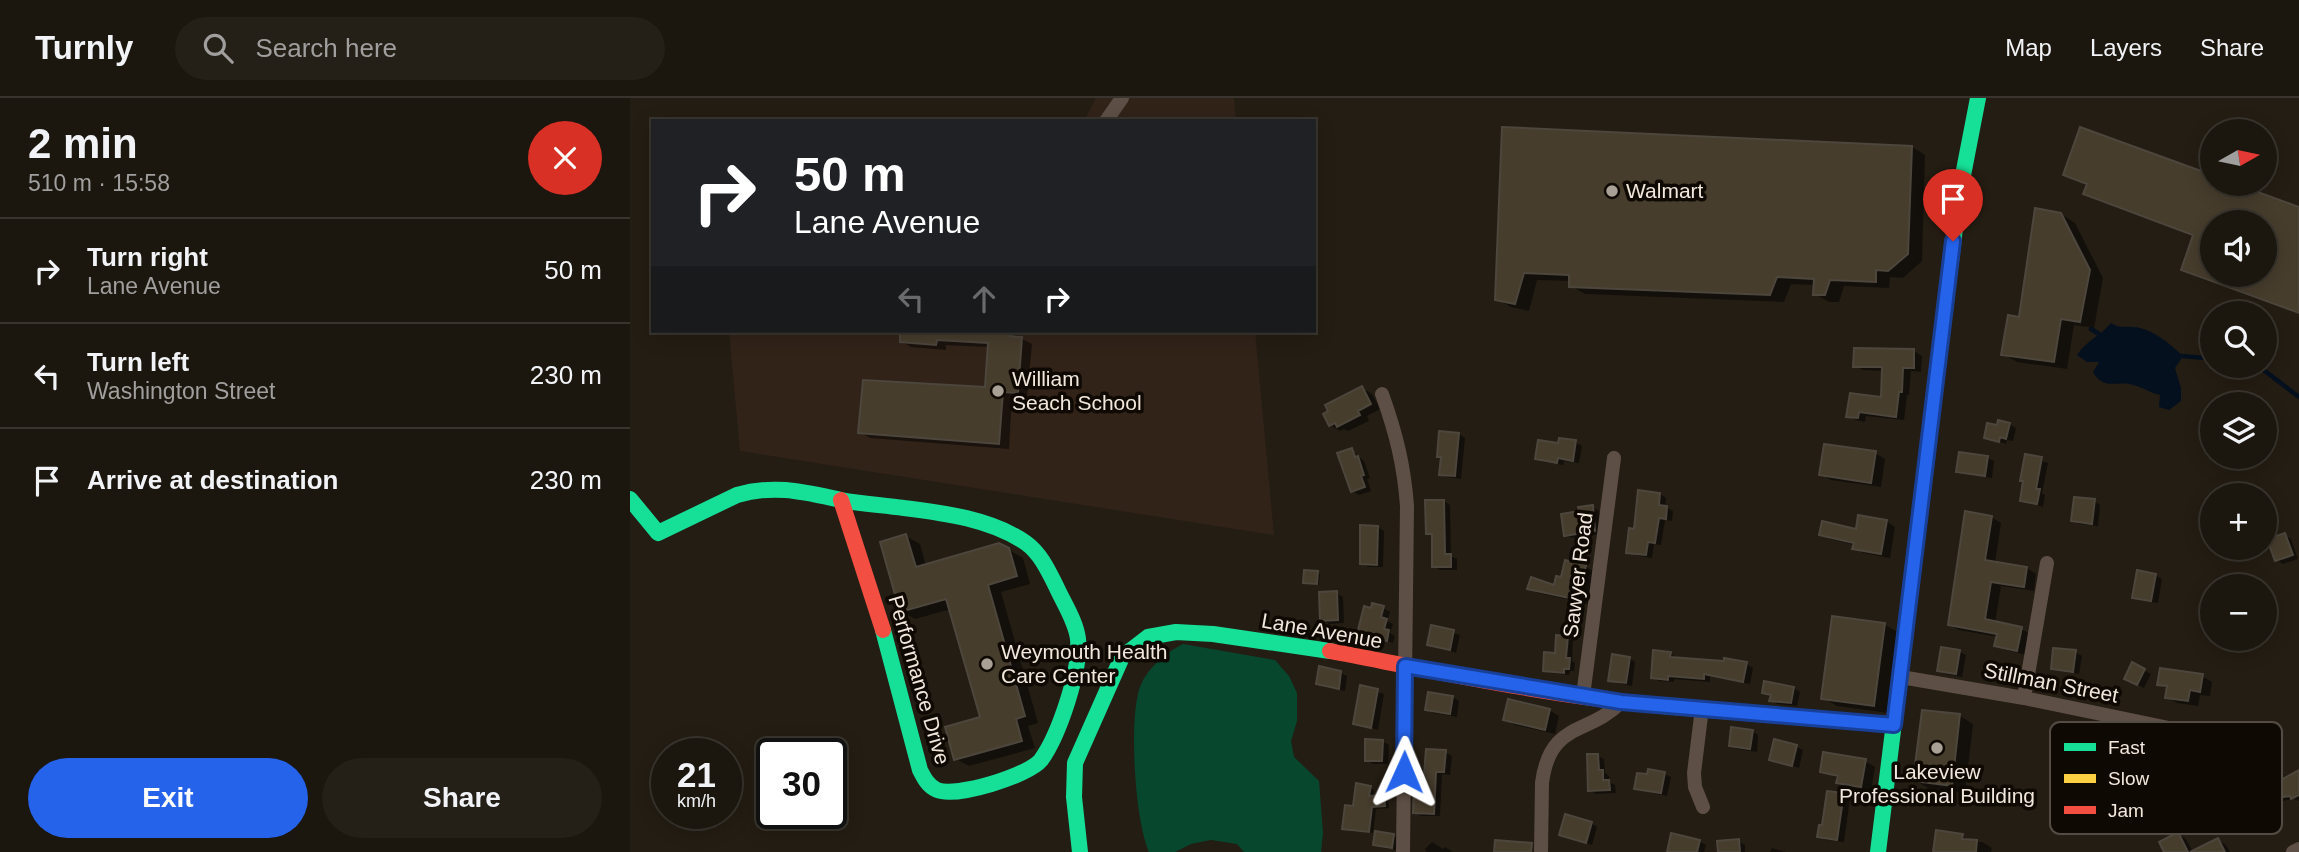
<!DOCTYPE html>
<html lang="en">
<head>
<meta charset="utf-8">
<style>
	body { margin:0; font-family:Arial,sans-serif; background:#241f17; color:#f1f3f6; height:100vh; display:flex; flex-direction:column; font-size:26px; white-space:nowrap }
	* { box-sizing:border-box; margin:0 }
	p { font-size:23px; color:#a09f9e }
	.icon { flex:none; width:38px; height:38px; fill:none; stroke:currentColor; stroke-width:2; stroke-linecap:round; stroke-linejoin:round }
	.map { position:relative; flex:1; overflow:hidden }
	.side { display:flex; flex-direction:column; background:#1b160e; width:630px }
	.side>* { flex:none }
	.banner { position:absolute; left:21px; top:21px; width:665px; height:214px; border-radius:0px; box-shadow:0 4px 18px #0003,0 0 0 2px #39352e; background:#202124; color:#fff; overflow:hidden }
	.needle { width:46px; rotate:81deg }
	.buttons { position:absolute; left:1570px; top:21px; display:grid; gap:14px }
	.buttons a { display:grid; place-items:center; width:77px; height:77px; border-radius:50%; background:#1b160e; box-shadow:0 4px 18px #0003,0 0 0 2px #39352e; font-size:35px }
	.speed { position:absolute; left:21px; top:640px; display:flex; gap:14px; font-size:35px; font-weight:700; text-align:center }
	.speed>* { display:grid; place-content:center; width:91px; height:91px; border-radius:50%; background:#1b160e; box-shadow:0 4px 18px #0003,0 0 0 2px #39352e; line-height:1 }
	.speed small { font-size:18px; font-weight:400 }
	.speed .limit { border:4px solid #111; border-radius:10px; background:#fff; color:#111 }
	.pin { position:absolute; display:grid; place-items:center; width:60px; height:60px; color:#fff; margin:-72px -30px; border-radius:50% 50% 50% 0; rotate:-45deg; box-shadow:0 0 7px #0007 }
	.pin .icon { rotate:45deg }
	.me { position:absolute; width:77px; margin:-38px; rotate:1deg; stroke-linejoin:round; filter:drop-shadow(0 0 5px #0008) }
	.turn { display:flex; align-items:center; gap:24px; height:147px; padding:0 28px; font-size:32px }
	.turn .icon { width:91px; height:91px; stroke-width:2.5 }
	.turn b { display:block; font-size:49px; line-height:60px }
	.lanes { display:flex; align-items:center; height:66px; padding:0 28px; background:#0003; justify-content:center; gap:35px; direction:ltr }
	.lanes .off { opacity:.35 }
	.round { display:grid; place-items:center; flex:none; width:74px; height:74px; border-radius:37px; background:#241f17 }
	.head { display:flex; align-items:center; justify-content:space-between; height:119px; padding:0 28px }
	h1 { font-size:42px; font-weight:800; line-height:52px }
	.primary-button { display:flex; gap:14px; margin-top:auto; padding:14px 28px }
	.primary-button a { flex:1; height:80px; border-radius:42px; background:#2563eb; color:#fff; font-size:28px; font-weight:800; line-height:80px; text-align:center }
	.primary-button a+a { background:#241f17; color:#f1f3f6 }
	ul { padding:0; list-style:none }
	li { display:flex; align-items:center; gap:21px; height:105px; padding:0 28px; border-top:2px solid #39352e }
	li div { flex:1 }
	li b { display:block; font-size:26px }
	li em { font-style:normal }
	header { display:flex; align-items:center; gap:42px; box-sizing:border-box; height:98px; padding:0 35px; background:#1b160e; border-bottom:2px solid #39352e }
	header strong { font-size:33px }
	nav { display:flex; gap:38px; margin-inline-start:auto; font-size:24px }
	.search { width:490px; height:63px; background:#241f17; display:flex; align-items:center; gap:18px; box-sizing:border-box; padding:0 24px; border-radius:38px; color:#a09f9e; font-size:26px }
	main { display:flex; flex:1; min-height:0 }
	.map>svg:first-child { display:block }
	.education { fill:#322319 }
	.green { fill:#07472e }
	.water { fill:#05101f }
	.shadow { fill:#0007; fill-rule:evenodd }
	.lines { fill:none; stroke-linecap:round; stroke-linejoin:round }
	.stream { stroke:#05101f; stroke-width:4.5 }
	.building { fill:#473d2d; stroke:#4c463d; stroke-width:2; fill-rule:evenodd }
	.street { stroke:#5e4f46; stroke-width:14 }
	.fast { stroke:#16e098; stroke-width:16 }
	.slow { stroke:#ffcf43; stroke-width:16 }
	.jam { stroke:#f24e42; stroke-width:16 }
	.route-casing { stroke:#184099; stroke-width:18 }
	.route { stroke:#2563eb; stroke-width:12 }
	.poi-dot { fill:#a9a096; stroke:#0f0903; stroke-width:2.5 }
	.labels { text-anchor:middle; stroke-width:7; stroke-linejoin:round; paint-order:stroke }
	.poi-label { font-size:21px; fill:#f1e7dc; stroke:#0f0903; text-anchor:start }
	.street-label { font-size:21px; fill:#f1e7dc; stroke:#0f0903 }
	.key { fill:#0f0903; stroke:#534c44; stroke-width:2 }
	.key-label { font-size:19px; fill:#f1e7dc }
</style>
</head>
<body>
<header>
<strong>Turnly</strong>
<div class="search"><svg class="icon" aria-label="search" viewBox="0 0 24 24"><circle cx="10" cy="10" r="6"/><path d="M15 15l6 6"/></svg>Search here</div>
<nav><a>Map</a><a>Layers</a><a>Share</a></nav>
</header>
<main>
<section class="side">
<div class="head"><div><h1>2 min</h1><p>510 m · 15:58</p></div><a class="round" style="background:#d93025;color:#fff"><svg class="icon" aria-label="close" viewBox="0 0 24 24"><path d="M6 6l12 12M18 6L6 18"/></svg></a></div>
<ul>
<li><svg class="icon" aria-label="right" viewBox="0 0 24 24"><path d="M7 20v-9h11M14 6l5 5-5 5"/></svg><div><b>Turn right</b><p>Lane Avenue</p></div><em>50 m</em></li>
<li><svg class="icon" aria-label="left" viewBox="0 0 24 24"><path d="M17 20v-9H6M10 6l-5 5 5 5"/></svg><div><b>Turn left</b><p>Washington Street</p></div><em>230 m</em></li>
<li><svg class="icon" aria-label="arrive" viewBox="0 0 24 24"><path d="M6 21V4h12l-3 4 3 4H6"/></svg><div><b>Arrive at destination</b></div><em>230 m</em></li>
</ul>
<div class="primary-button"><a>Exit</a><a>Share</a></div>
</section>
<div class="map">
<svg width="1669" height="754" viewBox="0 0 1669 754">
	<rect width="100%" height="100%" fill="#241d13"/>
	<path class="education" d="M466,0H604L606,23H454Z
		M99,233H625L644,437L110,353Z"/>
	<path class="green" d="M553,546L645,562L659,578L667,595V623L661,643L664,659L689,683L693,735L691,754H614L607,746L581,742L561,746L545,754H519C505,722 499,626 509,592C515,572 535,555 553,546Z"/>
	<path class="water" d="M1481,225C1492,231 1492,228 1503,229C1522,230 1540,246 1553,258L1545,270L1551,290V303L1539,312L1529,309L1530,297C1520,295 1513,289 1503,287C1488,282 1473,293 1463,274L1469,264H1457L1447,257C1457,242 1470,238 1481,225Z"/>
	<path class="shadow" d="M874,31L1282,49L1295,57L1292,163L1273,180L1260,179L1259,190L1214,188L1209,204H1199L1185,196V187L1161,186L1154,204L955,196L941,188V183L907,182L899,213L881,209L867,201Z
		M1435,76L1582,79V86H1601L1669,110V216L1567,179L1553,171L1565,138L1469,103L1455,96L1458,87ZM1582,124H1634V177H1582Z
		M1431,116L1445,125L1473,180L1464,230L1444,227L1437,271L1387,264L1373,256L1391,221Z
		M272,233H391L390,240L402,246L397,300L382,299L379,351L240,340L230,334L357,291L359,249L316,247V252L281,249L271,243Z
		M1284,253L1292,258L1291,274L1281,273L1279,297H1277L1274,322L1236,318L1235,324L1226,322L1218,318L1253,301L1254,273L1233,272L1225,268Z
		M732,290L742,296L750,311L737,318L739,323L718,333L714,331L710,333L700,327Z
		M1379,326L1386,330L1383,343L1377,342L1376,346L1356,339L1368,329Z
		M829,336L835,340L831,381L817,379L811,376L813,360L809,358Z
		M945,344L952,348L949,365L934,363L933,367L913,364L907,360L929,347Z
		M721,352L734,363L740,380L737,381L741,393L729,397L723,393Z
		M1245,355L1255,361L1251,389L1201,382L1191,376Z
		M1330,356L1358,360L1364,363L1362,380L1334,376L1328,373Z
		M1397,358L1418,365L1412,395L1415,397L1413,409L1392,402Z
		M1030,396L1036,400L1035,409L1043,413L1042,423L1035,422L1031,447L1024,446L1022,460L1004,457L998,454L1005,433Z
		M814,403L820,407L821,458L827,461V472H810L804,468V439L798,435Z
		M1464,403L1470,407L1468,428L1449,426L1443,422Z
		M963,409L969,413L971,436L942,440L935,437L951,415Z
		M1361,419L1371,425L1365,465L1397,470L1406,476L1404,493L1371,488L1365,525L1391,531L1401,536L1396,557L1376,552L1366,547L1368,539L1329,532L1320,527Z
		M1256,423L1265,429L1260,460L1234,455L1224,450L1225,447L1200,441L1191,436L1227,433Z
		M747,429L754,433L753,469H738L732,465Z
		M1655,437L1661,441L1668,461L1653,466L1647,462Z
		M276,438L290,446L296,468L379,452L393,460L400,486L371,494L408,625L398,628L405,650L339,668L326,661L352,620L321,511L285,521L271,513Z
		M936,464L956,469L965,474L958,506L908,495L899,490L925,489L933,481Z
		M687,475L690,476L689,487L675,484Z
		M1525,477L1532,481L1528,505L1511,502L1504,499Z
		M706,495L713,499L714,525L699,526L692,522Z
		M753,510L760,514L757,523L763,526L760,535L765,538L763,545L729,535Z
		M1255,527L1268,534L1258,615L1207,608L1193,600Z
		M803,529L830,537L826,555L799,546Z
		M937,540L943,543L942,563L945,565L944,573H940L939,577L920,575L915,572Z
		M1330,554L1336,557L1332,579L1315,576L1309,573Z
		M1445,554L1452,558L1449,576L1429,573L1422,570Z
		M1040,555L1047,561L1117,566L1123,570L1120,586L1080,578V584L1044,581V584L1029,583L1022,579Z
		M999,560L1005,564L1002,588L986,585L980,582Z
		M1503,567L1521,576L1514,590L1503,584Z
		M711,575L717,578L715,593L694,589L688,585Z
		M1572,578L1582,584L1580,598L1570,597L1568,608L1547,605L1537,599L1538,591L1529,586Z
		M732,589L754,596L748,632L725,625Z
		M1164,590L1170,594L1167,608L1147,606L1141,602L1142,598L1134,594Z
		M799,596L823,599L829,603L827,619L803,615L797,611Z
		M919,612L929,618L925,636L885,627L875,621Z
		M1330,618L1343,626L1335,695L1298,690L1285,682Z
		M1122,633L1128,637L1127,654L1107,651L1100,648Z
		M752,643L759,647L758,666H743L736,662Z
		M1167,649L1173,652L1169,670L1141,661Z
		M815,654L822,658L820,677L812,676L810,718H791L785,714Z
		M968,658L974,661L975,675L979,678V684L985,687L986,695L966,696L960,692Z
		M1235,663L1245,669L1241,693L1218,690L1208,684L1209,681L1192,673Z
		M1034,676L1041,679L1037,698L1013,693L1006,690Z
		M1664,677L1669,680V703L1664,701L1624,707L1618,704L1638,678L1644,681L1645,687Z
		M740,689L744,692L743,699L754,698L758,701L759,710L746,711L743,735L719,733L714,730Z
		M1213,697L1220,701L1214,744L1196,742L1189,738Z
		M961,725L967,729L962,747L931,736Z
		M1548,736L1556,741L1563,754H1536Z
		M763,737L769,741L768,752L752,750L745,746Z
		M1332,738L1343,744H1352L1362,750L1361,754H1304Z
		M1588,742L1596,747L1600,754H1564Z
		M1069,743L1076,747L1074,754H1039Z
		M1108,743L1115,747V754H1090Z
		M802,744L813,751L815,749L823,754H797L795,751Z
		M1142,750L1156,754H1140Z"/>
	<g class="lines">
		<path class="stream" d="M1461,231L1472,238
			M1550,258L1576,260L1582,255
			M1610,268L1631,270L1669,299"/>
	</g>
	<path class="building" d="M872,29L1282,48L1278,156L1258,173L1246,172V184L1200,182L1195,197H1183L1184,181L1147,179L1140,197L939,189V177L894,175L885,206L865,202Z
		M1450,29L1582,77V86H1606L1669,109V215L1551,172L1563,137L1453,96L1457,86L1433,77ZM1582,124H1634V177H1582Z
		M1405,110L1431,115L1460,172L1450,224L1431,221L1424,264L1371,257L1378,217L1389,219Z
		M270,233H381L380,238L392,239L388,295L373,294L369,346L228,335L233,282L355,289L358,245L307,242L306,247L270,244Z
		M1224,250L1284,251V270H1273L1272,294H1269L1266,319L1229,314L1228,320L1216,319L1220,295L1251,299L1252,269H1223Z
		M732,288L741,306L728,313L730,317L707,329L705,325L699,328L693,316L698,313L695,307Z
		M1368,322L1380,325L1376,341L1370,339L1369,344L1354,340L1357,325L1367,327Z
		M809,333L829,335L825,378L809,377L811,359H807Z
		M929,340L946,342L943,363L928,360L927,365L905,361L908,342L928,345Z
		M1194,346L1246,353L1241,385L1189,377Z
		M722,350L725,359L728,358L734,377L731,378L735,389L721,394L707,355Z
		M1329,354L1358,358L1355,378L1326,374Z
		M1395,356L1412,359L1406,391H1410L1407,406L1390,403L1393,383H1390Z
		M1008,392L1030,395L1029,407L1037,408L1036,421L1029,420L1025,445L1018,444L1016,457L996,455L999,430L1004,431Z
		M1444,399L1465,401L1462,426L1441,423Z
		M795,402H814L815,456H821V469H802V436H796Z
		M963,407L965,433L934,438L931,416L949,413L948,409Z
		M1335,413L1362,418L1355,462L1397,469L1394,489L1361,484L1355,521L1392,529L1387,553L1364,548L1367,536L1318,527Z
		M1228,417L1257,422L1251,456L1222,451L1224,445L1189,437L1192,423L1226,431Z
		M730,427L748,428L747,467L730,466Z
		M1655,435L1663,457L1645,463L1637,441Z
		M276,436L286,469L369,445L379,450L387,478L358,487L395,618L386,621L392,643L324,662L315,629L350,619L316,501L270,514L250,444Z
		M935,462L956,467L949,502L897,491L901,479L924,487L926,478L931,479Z
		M674,472L688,473L687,486L673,485Z
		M1507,472L1526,476L1521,503L1502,500Z
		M707,493L708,522L690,523L689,494Z
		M742,505L754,508L751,519L757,521L754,531L759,532L757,543L727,536L734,508L741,510Z
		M1202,518L1255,525L1244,608L1191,601Z
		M801,527L824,532L820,552L797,547Z
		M926,537L938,538L936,560H940L939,571H934V575L913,573L914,554L925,555Z
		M1311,549L1330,552L1326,576L1307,573Z
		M1423,550L1446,552L1443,574L1421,571Z
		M1023,552L1041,554L1040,559L1094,563V560L1117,564L1113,584L1074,576V581L1038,578V582L1021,580Z
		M982,556L1000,559L996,585L978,583Z
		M1502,564L1515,571L1507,587L1494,581Z
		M689,568L711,573L709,591L686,586Z
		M1530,570L1573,576L1570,594L1560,592L1558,603L1535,600L1537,588L1527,587Z
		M1134,583L1164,589L1161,605L1139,603L1141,597L1132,595Z
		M730,587L748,591L741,630L723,626Z
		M798,594L823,598L820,616L795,612Z
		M878,601L920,611L915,632L873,622Z
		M1292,612L1330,616L1322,688L1283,683Z
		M1101,629L1123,632L1120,651L1099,648Z
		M735,641L753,642L752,663H735Z
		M1144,641L1167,647L1162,668L1139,662Z
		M796,651L816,652L814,674H806L804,716L783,715L784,689H793Z
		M1193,654L1236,661L1231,689L1206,685L1208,678L1190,674Z
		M957,656H968L969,672H973V682H979L980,692L958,693Z
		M1018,671L1035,674L1031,695L1004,691L1007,675L1017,676Z
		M1669,672V697L1661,701L1660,698L1617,705L1613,680L1639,676L1640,688Z
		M726,685L741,688L739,698L754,697L755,708L742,709L739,734L712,731L715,707L723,708Z
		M1197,693L1214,695L1207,742L1187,739L1189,727H1192Z
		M935,716L962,724L956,745L929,737Z
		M1306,732L1333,736L1332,741L1347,742L1346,754H1303Z
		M745,733L764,736L762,750L743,747Z
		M1548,734L1558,754H1534L1529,744Z
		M1041,735L1070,742L1067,754H1037Z
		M1588,740L1595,754H1560Z
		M1109,741L1110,754H1088L1087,743Z
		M865,742L902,745L901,754H864Z"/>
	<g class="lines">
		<path class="street" d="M476,23L492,0
			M752,296C766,335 774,367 777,408L773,754
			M1271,579L1394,600L1563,635
			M953,598L984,360
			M1394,600L1417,465
			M1072,610L1064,675L1065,689L1073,709
			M911,754L912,685C920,622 959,638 991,604
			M1663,754L1669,751"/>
		<path class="fast" d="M0,401L28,435L107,397C145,386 174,394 211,402C232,406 254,407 274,410C314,415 362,421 396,445C410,455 418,472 426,488C433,504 446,523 448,541C451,572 429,637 411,662C398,678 326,700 307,692C298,688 294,680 290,672L253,532
			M450,754L444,699L445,665L492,559L518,539L546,534L583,536L700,553
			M1248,754L1329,98L1348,0"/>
		<path class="slow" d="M1033,608L1264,627"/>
		<path class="jam" d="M211,402L253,532
			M700,553C810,574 921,598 1033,608"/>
	</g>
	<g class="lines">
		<g class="route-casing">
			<path id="route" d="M774,674L775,568L991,604L1264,627L1323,143"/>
		</g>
		<use href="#route" class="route"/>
	</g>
	<g class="poi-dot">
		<circle cx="982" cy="93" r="7"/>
		<circle cx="368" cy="293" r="7"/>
		<circle cx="357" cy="566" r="7"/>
		<circle cx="1307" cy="650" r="7"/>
	</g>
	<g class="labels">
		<g class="poi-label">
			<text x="996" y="100">Walmart</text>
			<text x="382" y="288">William<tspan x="382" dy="24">Seach School</tspan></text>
			<text x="371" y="561">Weymouth Health<tspan x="371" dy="24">Care Center</tspan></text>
			<text x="1307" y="681" text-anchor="middle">Lakeview<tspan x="1307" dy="24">Professional Building</tspan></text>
		</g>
		<g class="street-label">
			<text transform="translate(948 477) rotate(-83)" y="7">Sawyer Road</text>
			<text transform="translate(692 533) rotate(10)" y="7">Lane Avenue</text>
			<text transform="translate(289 582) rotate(74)" y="7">Performance Drive</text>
			<text transform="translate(1421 585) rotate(11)" y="7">Stillman Street</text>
		</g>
	</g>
	<rect x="1420" y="624" width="232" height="112" rx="10" class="key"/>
	<rect x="1434" y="645" width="32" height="8" fill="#16e098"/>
	<rect x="1434" y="676" width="32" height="9" fill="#ffcf43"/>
	<rect x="1434" y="708" width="32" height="8" fill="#f24e42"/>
	<g class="key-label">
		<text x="1478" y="656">Fast</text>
		<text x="1478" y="687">Slow</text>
		<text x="1478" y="719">Jam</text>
	</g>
</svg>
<div class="buttons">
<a><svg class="needle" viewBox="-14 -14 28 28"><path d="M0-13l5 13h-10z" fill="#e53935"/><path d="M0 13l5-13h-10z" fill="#a09f9e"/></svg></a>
<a><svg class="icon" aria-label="sound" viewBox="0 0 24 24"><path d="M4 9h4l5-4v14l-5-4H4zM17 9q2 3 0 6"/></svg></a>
<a><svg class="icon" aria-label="search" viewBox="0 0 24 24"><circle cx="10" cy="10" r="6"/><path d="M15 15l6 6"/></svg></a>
<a><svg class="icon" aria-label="layers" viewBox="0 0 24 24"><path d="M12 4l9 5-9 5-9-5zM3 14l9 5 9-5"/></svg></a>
<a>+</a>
<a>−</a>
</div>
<div class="speed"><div>21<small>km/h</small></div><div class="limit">30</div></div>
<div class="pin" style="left:1323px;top:143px;background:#d93025"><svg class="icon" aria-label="arrive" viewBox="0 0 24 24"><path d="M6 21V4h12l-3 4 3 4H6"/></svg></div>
<svg class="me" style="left:774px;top:674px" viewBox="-20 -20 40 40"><path d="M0-17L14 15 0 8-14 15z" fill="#2563eb" stroke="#fff" stroke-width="4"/></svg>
<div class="banner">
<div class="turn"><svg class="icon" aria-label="right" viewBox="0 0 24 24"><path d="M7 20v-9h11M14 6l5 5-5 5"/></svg><div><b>50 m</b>Lane Avenue</div></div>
<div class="lanes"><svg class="icon off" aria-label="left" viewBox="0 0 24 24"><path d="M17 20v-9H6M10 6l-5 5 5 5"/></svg><svg class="icon off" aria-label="ahead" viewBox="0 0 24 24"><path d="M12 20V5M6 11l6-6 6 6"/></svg><svg class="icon" aria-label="right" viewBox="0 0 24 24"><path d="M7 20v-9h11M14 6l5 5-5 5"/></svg></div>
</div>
</div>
</main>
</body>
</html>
